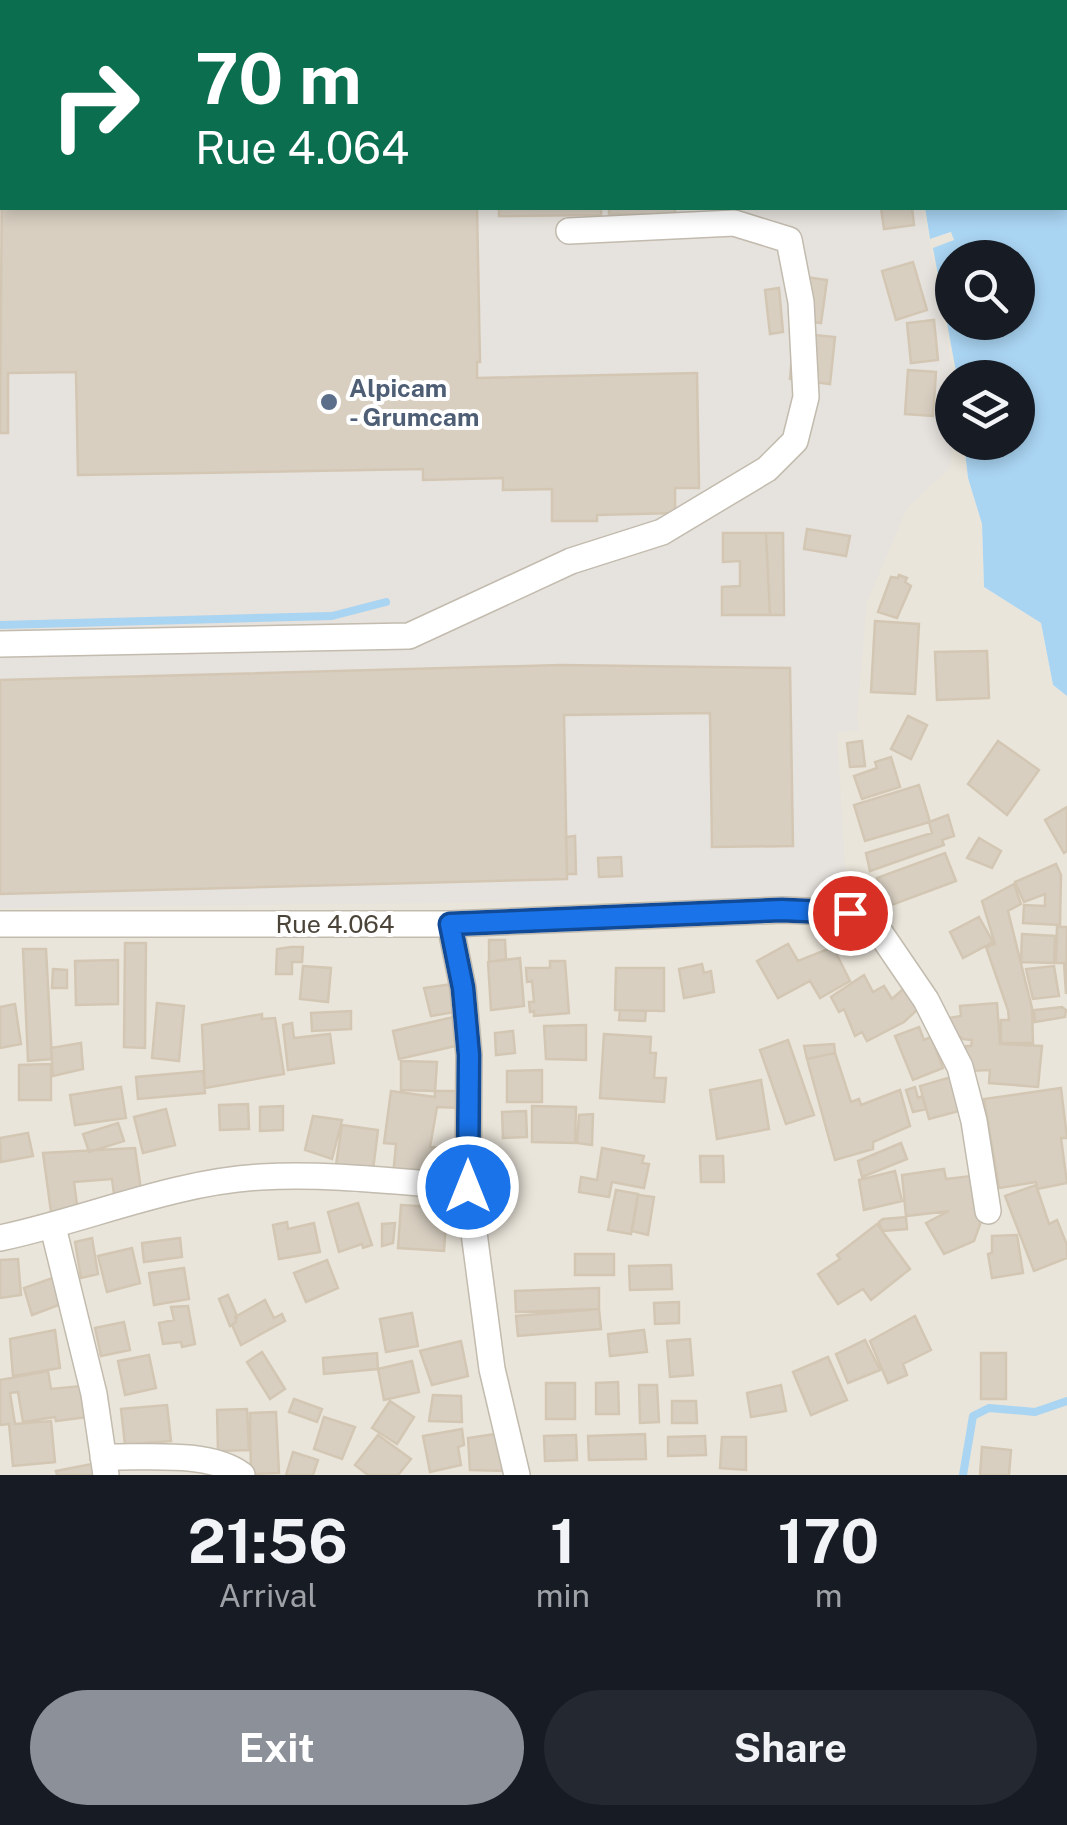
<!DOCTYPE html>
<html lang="en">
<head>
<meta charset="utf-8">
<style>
	body { margin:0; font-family:"Public Sans",sans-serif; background:#242831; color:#f1f3f6; height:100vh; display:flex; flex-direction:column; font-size:38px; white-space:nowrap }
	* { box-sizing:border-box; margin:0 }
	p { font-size:32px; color:#9ea1a6 }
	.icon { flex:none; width:55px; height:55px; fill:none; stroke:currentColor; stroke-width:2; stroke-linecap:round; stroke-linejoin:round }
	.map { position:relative; height:1475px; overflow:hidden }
	.details { display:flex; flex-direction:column; background:#171b24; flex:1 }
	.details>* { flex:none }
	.hud { position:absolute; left:0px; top:0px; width:1068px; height:210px; box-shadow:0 5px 15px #0003; background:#0b6e4f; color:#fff; overflow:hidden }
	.controls { position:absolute; left:935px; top:240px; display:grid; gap:20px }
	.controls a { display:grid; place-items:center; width:100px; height:100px; border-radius:50%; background:#171b24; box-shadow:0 5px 15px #0003; font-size:50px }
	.pin { position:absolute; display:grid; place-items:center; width:85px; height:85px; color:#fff; margin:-42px; border:5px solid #fff; border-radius:50%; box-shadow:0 2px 10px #0007 }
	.me { position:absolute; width:110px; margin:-55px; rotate:0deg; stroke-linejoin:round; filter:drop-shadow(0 0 8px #0008) }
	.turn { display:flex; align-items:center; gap:35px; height:210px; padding:0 30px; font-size:45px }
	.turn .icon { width:130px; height:130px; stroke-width:2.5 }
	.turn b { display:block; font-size:70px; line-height:85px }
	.eta { display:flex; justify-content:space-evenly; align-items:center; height:170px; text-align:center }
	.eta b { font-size:60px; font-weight:700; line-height:70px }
	.action { display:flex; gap:20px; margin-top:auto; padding:20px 30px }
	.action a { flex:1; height:115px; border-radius:60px; background:#8c9099; color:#fff; font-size:40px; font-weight:700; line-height:115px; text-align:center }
	.action a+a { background:#242831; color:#f1f3f6 }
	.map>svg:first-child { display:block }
	.residential { fill:#eae5da }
	.industrial { fill:#e6e2dd }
	.water { fill:#a9d4f2; fill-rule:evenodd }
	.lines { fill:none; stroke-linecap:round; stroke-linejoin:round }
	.stream { stroke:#a9d4f2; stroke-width:8 }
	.building { fill:#d8cfc1; stroke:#d3c7b4; stroke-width:2.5 }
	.minor-casing { stroke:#c2bbae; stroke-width:28 }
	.minor { stroke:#fff; stroke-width:25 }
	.route-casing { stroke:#114b97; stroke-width:25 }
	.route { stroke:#1a73e8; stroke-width:18 }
	.service-dot { fill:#5c6f8a; stroke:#fff; stroke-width:4 }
	.labels { text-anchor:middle; stroke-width:8; stroke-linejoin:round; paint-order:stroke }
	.service-label { font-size:25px; font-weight:bold; fill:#4e5e75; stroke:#fff; text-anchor:start }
	.street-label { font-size:25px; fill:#4b4439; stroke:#fff }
</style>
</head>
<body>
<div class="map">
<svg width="1067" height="1475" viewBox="0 0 1067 1475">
	<rect width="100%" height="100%" fill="#f6f3ec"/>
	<path class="residential" d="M0,0H866V2H2V208H925L930,239L952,232L954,241L934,248L957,377L952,378V442L964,443L968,478L982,524L984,587L1041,623L1053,685L1067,696V1475H0Z"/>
	<path class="industrial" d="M0,148L2,208H923L954,377L951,467L907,508L867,602L857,715L859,730L837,733L847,898L0,908Z"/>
	<path class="water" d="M866,0H1067V696L1053,685L1041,623L984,587L982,524L968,478L964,443L1018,442V378L957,377L933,248L954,240L951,232L930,239L925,208H1065V2ZM952,258H1018V322H952Z"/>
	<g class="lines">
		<path class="stream" d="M0,152H2
			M0,625L332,616L386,602
			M963,1475L973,1416L989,1408L1035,1412L1067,1401"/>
	</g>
	<path class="building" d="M2,170V208H477L480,362H477V378L697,373L699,488H675V513L597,515V521H552V489L503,490V478L423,480V469L78,475L76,372L8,373V433H0Z
		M499,208H601V215L499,216Z
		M609,208H675V215L609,214Z
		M881,208H912L914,225L884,229Z
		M913,262L927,310L896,320L882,271Z
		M799,276L827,280L821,323L792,319Z
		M779,288L783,332L770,334L765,290Z
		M934,320L938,360L911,363L907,323Z
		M794,333L835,337L830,384L790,379Z
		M908,370L936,372L933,416L905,414Z
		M807,529L850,536L846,556L804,549Z
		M723,533H766L770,615H722V587L740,586V561L723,562Z
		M766,533H783L784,615H770Z
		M899,575L907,578L905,582L911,586L897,618L878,612L891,577L898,578Z
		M875,621L919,624L915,694L871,692Z
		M987,651L989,698L937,700L935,652Z
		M561,665L790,668L793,846L712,847L710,713L564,715L567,879L0,894V680Z
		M908,716L927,725L911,759L891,749Z
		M862,741L865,766L850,767L847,743Z
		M998,741L1039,770L1007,815L968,784Z
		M891,757L900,787L862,799L854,776L877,768L875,762Z
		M919,785L930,822L865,841L854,805Z
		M1067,807V851L1064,853L1045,820Z
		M948,815L954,836L942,840L944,845L870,871L866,853L932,833L929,822Z
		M575,836L576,874H567L566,837Z
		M979,838L1001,851L992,868L967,858Z
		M945,853L956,881L889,906L877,878Z
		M621,857L622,876L599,877L598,858Z
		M1056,864L1061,875L1060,925L1023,923L1024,905L1045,906V894L1024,902L1015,882Z
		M1014,884L1021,904L1008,911L1032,1008L1033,1043H1001V1020H1009L1008,1010L986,947L995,944L982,901Z
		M979,917L993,942L963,958L950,932Z
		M1057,927H1067L1066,994L1064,963H1056Z
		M1022,934L1055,936L1054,963L1021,962Z
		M489,940H505L506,959L489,962Z
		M125,943H146L145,1048L124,1047Z
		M788,944L798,961L833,947L850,981L820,998L810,981L778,998L757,961Z
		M291,947H303L302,962H292V974H276L277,949Z
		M23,949H46L52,1059L28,1061Z
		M520,958L524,1006L491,1010L488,962Z
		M118,960V1004L76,1005L75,961Z
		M550,961H565L569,1013L534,1016V1011L530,1012L529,1002H534L532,981L527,982L526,968H550Z
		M702,964L704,973L711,971L714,992L684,998L679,969Z
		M303,966L331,968L328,1002L300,999Z
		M1054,966L1059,996L1033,999L1026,969Z
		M616,968H664V1011L615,1010Z
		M53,969L67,970V988H52Z
		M864,975L873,992L884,986L892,999L903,989L918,1009L904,1022L867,1041L862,1032L855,1036L844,1009L839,1012L831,997Z
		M453,984L460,1011L431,1016L424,988Z
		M157,1003L184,1006L179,1061L152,1058Z
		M997,1003L1000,1044L1042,1046L1038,1087L989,1083L990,1070L969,1071L964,1054L966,1046H971L972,1040L963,1039L952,1030L949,1018L961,1016L960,1006Z
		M15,1004L21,1044L0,1048V1007Z
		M1062,1007L1066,1010L1065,1017L1035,1022L1034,1010Z
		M620,1010L646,1011L645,1021L619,1020Z
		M351,1011V1029L312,1031L311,1013Z
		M262,1014V1019L275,1018L284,1074L205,1088L202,1025Z
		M458,1016L464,1044L399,1059L393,1031Z
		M292,1023L294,1038L330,1034L334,1063L288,1070L283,1025Z
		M586,1025V1060L546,1059L544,1026Z
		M919,1027L924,1040L931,1037L943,1068L913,1080L895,1036Z
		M513,1031L515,1053L496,1055L495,1033Z
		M604,1034L651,1037L650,1053H656L654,1078H666L664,1102L600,1098Z
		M788,1040L814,1115L786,1124L760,1050Z
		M81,1043L83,1069L53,1076L51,1048Z
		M834,1044L835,1053L807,1059L804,1046Z
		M835,1053L851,1102L859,1099L861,1105L900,1090L910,1126L873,1142V1149L835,1160L807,1059Z
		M401,1061L437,1062L435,1091L401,1090Z
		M51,1064V1100H19V1065Z
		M542,1070V1102H507V1071Z
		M203,1071L205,1093L138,1099L136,1077Z
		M958,1075L966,1109L929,1119L920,1086Z
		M761,1080L769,1129L717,1139L710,1090Z
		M121,1087L126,1118L75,1125L70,1095Z
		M915,1087L918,1098L922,1096L926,1109L913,1112L906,1090Z
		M1061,1088L1067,1138H1061L1067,1183L1037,1189L1036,1182L999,1188L984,1099Z
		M391,1091L435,1097V1091H464L462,1108L437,1107L430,1147L459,1150L456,1182L393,1176L396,1144L384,1143Z
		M248,1104L249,1129L220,1130L219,1105Z
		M283,1106V1130L260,1131V1107Z
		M532,1106L576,1107L575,1143L532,1142Z
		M166,1109L175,1145L143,1153L134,1117Z
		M526,1111L527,1137L503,1138L502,1112Z
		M593,1114L592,1145L577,1143L579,1115Z
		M313,1116L342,1120L332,1159L305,1150Z
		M118,1123L124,1141L89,1152L83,1134Z
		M342,1125L378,1130L373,1170L336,1165Z
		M28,1133L33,1156L1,1162L0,1138Z
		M901,1143L907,1159L862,1177L858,1161Z
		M135,1148L142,1197L115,1202L112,1179L74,1182L79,1220L53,1227L43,1153Z
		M602,1148L644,1156L642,1163L649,1164L644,1188L612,1182L609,1197L579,1192L581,1177L597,1180Z
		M700,1156H723L724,1182H701Z
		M944,1169L946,1179L971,1176L982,1219L974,1241L944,1254L926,1223L949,1211L906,1216L902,1175Z
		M895,1171L902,1201L864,1210L859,1180Z
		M1036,1185L1049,1224L1057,1220L1067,1245V1258L1034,1271L1005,1196Z
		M616,1190L638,1194L631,1234L608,1230Z
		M638,1195L654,1197L648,1235L632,1231Z
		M358,1203L372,1245L363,1248L362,1244L339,1252L328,1212Z
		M401,1205L447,1208L444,1251L398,1248Z
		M906,1217L907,1229L883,1231L881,1228L879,1222L883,1219Z
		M287,1222L288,1229L314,1223L320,1252L279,1259L273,1225Z
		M395,1223L393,1243L382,1246V1224Z
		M877,1224L910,1269L871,1300L863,1289L838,1304L818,1274L840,1259L837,1255Z
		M1017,1235L1023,1273L992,1278L988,1254L992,1253V1236Z
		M92,1238L98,1274L81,1278L75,1242Z
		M180,1238L182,1257L144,1262L142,1243Z
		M132,1248L140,1283L107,1292L98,1256Z
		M575,1254H614V1275H575Z
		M18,1259L21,1295L0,1298V1260Z
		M327,1260L338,1288L306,1302L294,1273Z
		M671,1265L672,1289L630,1290L629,1266Z
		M184,1268L189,1299L154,1305L149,1273Z
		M55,1277L64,1303L32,1315L24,1288Z
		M599,1288V1309L516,1312L515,1291Z
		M228,1295L237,1316L236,1322L230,1326L219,1299Z
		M265,1300L274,1318L282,1314L285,1321L241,1345L232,1325L236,1322L235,1317Z
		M679,1302V1323L655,1324L654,1303Z
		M188,1306L195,1344L182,1347L181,1342L163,1344L159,1323L174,1320L171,1307Z
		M599,1309L601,1329L518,1336L516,1316Z
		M412,1313L418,1346L386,1352L380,1319Z
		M915,1316L931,1350L903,1364L907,1375L888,1383L870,1341Z
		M124,1322L130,1350L101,1356L95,1328Z
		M55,1330L60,1368L13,1376L10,1339Z
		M644,1330L647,1352L610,1356L608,1334Z
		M690,1339L693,1375L670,1377L667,1341Z
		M865,1340L880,1370L848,1383L836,1354Z
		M461,1341L468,1376L432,1385L420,1351Z
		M262,1352L285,1389L270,1399L247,1362Z
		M377,1353L378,1369L324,1374L323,1358Z
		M981,1353H1006V1399H981Z
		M149,1355L156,1388L125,1395L118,1361Z
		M828,1357L847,1400L811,1415L793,1372Z
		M412,1361L419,1392L384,1400L378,1369Z
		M48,1371L51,1389L91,1385L95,1416L56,1421L55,1417L23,1422L18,1392L10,1393L15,1424L51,1421L55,1462L13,1466L9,1424L0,1425V1380Z
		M618,1382L619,1414H596V1383Z
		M546,1383H575V1419H546Z
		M639,1385H657L659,1422L640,1423Z
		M781,1385L786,1411L751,1417L747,1393Z
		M433,1395L461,1396L462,1422L429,1421Z
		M294,1399L322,1409L317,1422L289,1412Z
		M390,1401L414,1417L397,1444L372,1428Z
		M672,1401H696L697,1423H672Z
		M167,1405L171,1441L125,1445L121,1409Z
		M247,1409L249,1450L218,1451L217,1410Z
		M276,1412L279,1473L251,1474L250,1413Z
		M324,1417L355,1427L342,1459L314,1449Z
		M462,1429L464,1445L458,1447L461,1465L430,1472L423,1436Z
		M502,1433L506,1471L470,1470L468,1438Z
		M645,1434L646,1459L589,1460L588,1436Z
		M378,1435L411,1459L398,1475H368L355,1465Z
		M576,1435L577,1460L545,1461L544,1436Z
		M705,1436L706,1455L668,1456V1437Z
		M722,1437H746V1470L720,1468Z
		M982,1447L1011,1450L1009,1475H980Z
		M293,1452L318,1460L313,1475H286Z
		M92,1464L94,1475H57L56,1471Z"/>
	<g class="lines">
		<g class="minor-casing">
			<path id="minor" d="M0,129H2
				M0,644L409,636L571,561L662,532L767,469L795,441L806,397L801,302L789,240L734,223L569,231
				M0,924H450L783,910L850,913L867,920L881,934L926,1000L960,1067L974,1121L988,1211
				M450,924L463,988L469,1055L468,1187L492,1369L517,1475
				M53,1227L94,1394L106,1475
				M0,1238C86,1220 172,1182 261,1177C329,1173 400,1182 468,1187
				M103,1457C144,1458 209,1450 242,1475"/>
		</g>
		<use href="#minor" class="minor"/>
	</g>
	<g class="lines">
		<g class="route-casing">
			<path id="route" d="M468,1187L469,1055L463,988L450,924L782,910L850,913"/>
		</g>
		<use href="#route" class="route"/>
	</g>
	<circle class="service-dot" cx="329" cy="402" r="10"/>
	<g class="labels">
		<g class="service-label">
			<text x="349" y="397">Alpicam<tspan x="349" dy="29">- Grumcam</tspan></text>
		</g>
		<g class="street-label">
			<text x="335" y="933">Rue 4.064</text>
		</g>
	</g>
</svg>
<div class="controls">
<a><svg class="icon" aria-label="search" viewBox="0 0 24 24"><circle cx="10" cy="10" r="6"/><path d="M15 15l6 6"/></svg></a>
<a><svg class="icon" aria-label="layers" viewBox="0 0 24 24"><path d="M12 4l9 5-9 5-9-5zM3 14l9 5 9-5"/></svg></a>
</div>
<div class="pin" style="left:850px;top:913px;background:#d93025"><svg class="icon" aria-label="arrive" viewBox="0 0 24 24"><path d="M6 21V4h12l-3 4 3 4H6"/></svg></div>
<svg class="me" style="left:468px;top:1187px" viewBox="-20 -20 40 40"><circle r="17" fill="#1a73e8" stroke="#fff" stroke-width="3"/><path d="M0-11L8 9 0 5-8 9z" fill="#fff"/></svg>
<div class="hud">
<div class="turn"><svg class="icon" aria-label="right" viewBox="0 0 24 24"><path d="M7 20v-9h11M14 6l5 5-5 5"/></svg><div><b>70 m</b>Rue 4.064</div></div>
</div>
</div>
<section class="details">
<div class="eta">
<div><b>21:56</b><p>Arrival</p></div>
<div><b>1</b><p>min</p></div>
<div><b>170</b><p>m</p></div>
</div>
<div class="action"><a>Exit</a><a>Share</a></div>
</section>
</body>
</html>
